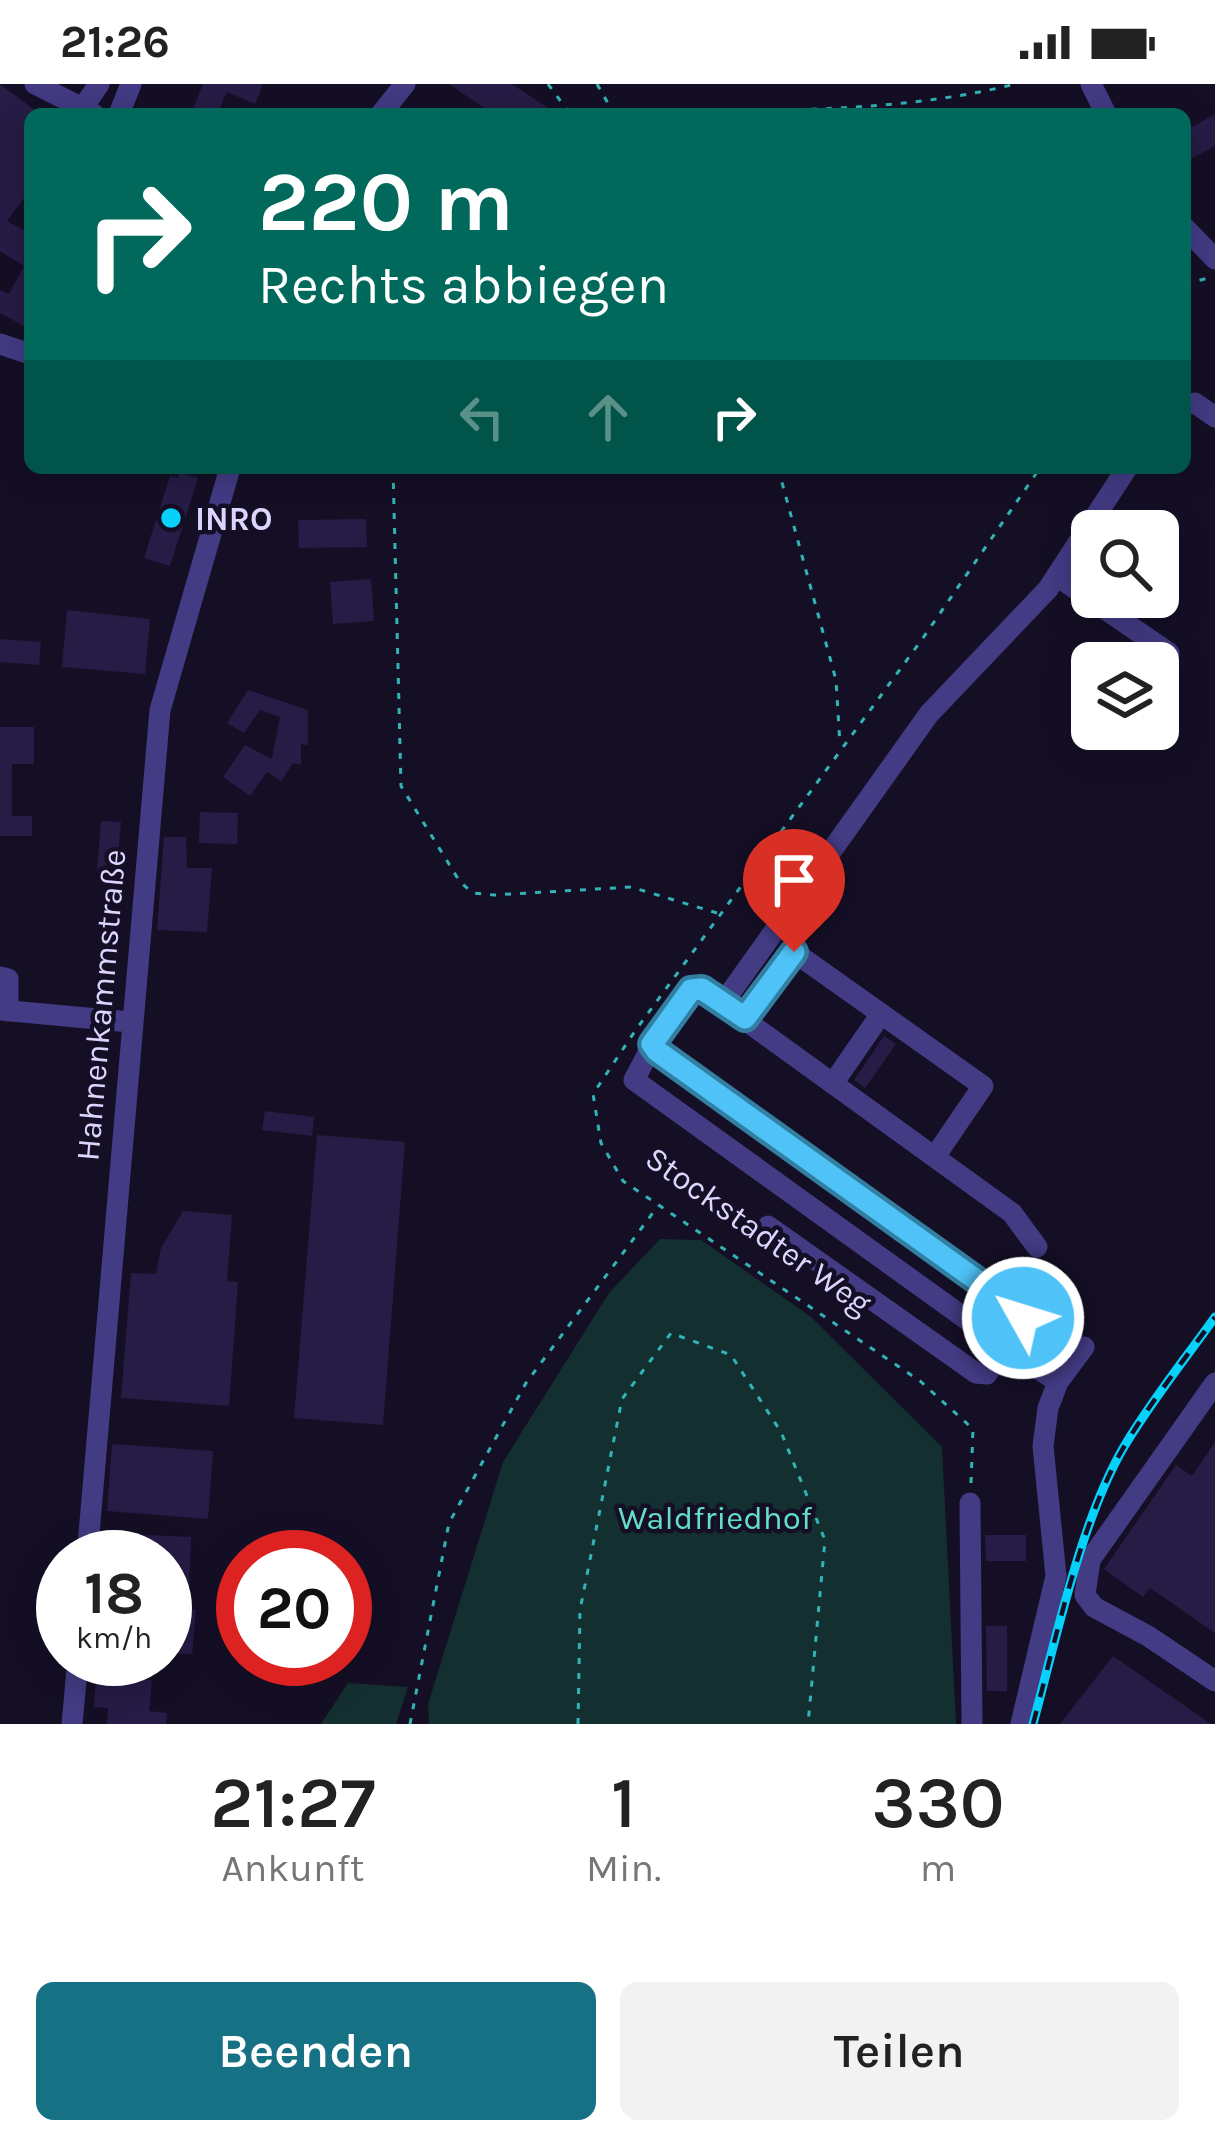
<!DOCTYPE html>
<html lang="de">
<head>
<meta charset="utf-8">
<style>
	body { margin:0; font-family:Karla,sans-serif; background:#f2f2f2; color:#222; height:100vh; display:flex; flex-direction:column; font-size:45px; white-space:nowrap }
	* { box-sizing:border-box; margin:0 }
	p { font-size:39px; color:#767676 }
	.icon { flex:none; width:66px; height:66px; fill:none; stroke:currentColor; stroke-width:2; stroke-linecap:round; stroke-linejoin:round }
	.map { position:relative; height:1640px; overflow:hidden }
	.details { display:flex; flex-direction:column; background:#fff; flex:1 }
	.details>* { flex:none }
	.banner { position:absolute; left:24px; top:24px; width:1167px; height:366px; border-radius:18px; box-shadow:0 6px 30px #0003; background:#00695c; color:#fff; overflow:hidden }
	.tools { position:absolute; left:1071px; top:426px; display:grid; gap:24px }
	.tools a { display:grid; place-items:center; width:108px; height:108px; border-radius:18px; background:#fff; box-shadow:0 6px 30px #0003; font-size:60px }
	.speed { position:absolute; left:36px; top:1446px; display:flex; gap:24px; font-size:60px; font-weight:700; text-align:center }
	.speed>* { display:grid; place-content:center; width:156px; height:156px; border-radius:50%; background:#fff; box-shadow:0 6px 30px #0003; line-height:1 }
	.speed small { font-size:30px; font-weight:400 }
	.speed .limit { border:18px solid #d22; background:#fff; color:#111 }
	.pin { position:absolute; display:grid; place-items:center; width:102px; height:102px; color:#fff; margin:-123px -51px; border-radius:50% 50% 50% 0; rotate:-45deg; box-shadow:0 0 12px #0007 }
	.pin .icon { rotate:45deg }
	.me { position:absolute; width:132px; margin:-66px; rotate:309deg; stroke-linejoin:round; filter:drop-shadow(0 0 9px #0008) }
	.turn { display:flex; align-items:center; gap:42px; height:252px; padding:0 36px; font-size:54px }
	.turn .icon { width:156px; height:156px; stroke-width:2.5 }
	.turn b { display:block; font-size:84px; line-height:102px }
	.lanes { display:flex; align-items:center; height:114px; padding:0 36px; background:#0003; justify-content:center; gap:60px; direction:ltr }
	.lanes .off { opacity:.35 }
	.eta { display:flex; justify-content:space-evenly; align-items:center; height:204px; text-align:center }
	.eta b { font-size:72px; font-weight:600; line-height:84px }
	.primary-button { display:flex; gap:24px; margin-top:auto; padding:24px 36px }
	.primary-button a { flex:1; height:138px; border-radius:18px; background:#157183; color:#fff; font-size:48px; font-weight:600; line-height:138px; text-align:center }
	.primary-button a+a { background:#f2f2f2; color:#222 }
	.status { display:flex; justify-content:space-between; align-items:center; height:84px; padding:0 60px; background:#fff; direction:ltr }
	.status svg { height:33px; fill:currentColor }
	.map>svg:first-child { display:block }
	.green { fill:#132f30 }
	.building { fill:#271c46 }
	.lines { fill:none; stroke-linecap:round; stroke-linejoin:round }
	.path { stroke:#32b4b6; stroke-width:3; stroke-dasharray:6 9; stroke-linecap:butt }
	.minor { stroke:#433b84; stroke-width:21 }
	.rail-casing { stroke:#05d1fa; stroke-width:9 }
	.rail { stroke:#150f26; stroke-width:4.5; stroke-dasharray:14; stroke-linecap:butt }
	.route-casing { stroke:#337fa1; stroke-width:30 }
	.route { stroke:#4fc3f7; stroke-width:21 }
	.poi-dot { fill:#05d1fa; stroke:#150f26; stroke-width:4.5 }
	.labels { text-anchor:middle; stroke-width:9; stroke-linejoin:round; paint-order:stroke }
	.poi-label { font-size:33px; font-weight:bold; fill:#ddd5fe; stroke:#150f26; text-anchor:start }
	.street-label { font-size:33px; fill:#ddd5fe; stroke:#150f26 }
	.park-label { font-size:33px; fill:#62dec7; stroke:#150f26 }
</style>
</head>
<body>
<div class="status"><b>21:26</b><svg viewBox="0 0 49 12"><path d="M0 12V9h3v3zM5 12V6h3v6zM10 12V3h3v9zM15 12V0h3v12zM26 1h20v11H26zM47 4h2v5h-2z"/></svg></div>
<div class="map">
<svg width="1215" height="1640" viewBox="0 0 1215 1640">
	<rect width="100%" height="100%" fill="#150f26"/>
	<path class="green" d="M660,1155L701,1156L810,1232L942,1363L956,1640H429L428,1620L503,1378L609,1209Z
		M348,1599L408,1603L396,1640H321Z"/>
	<path class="building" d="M0,0L40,30H30V106L7,137L30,150V245L0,229V206L9,210L24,182L0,167Z
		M203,0H263L255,20L227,8L217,30H191Z
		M449,0H512L557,30H493Z
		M1215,30V62L1185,78V47Z
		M180,389L198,394L170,482L144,474L170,392L178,394Z
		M366,435L367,463L299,464L298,436Z
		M371,495L374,537L333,540L330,498Z
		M67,526L150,535L145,590L62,583Z
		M0,555L41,558L39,581L0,578Z
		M248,606L308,626V661L301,660V681L293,679L281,697L267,688L250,712L223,693L245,661L272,675L280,633L260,626L244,649L227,639Z
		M0,643H34V680H12V732H32V752H0Z
		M200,728L238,729L237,760L199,759Z
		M101,737L121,738L116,790L97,788Z
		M164,753H186L187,784H212L207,848L157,846Z
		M884,952L896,960L865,1004L854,996Z
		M265,1027L314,1033L312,1052L262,1046Z
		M317,1051L405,1058L383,1341L294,1334Z
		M183,1127L232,1131L227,1197L238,1198L229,1322L121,1314L131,1189L156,1190L161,1164Z
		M1215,1358V1549L1150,1504L1143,1513L1104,1485L1176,1381L1192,1392Z
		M112,1360L213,1367L208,1435L107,1427Z
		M105,1449L191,1453L189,1504L165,1503V1473H104Z
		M985,1451H1026V1477H986Z
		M165,1524L196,1526L192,1570L165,1569Z
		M986,1542H1007V1607H987Z
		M1113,1572L1211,1640H1060Z
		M97,1580L116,1581L115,1587L122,1588L121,1593L152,1596L149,1627L167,1629L166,1640H107L108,1624L94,1623Z"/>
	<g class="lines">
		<path class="path" d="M548,0L570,30
			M597,0L614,30
			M646,30C767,25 897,30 1015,0
			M1185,200L1212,193
			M393,384L401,702L460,798L473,809L494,811L631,803L717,829
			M778,384L836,596L840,661
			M971,1399L973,1345L920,1297L623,1097L601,1059L593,1010L635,947L923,554L1040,384
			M410,1640L449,1439L526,1299L658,1122
			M578,1640L580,1526L622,1315L671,1249L731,1271L781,1348L825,1456L808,1640"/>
		<path class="minor" d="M35,0L94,30
			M1091,0L1106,30
			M82,25L99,0
			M119,30L131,0
			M381,30L405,0
			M1185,144L1215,175
			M0,260L30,270
			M1185,321L1195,319L1215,333
			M1057,492L1169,569
			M0,893L8,895V927
			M723,919L929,630L1048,505L1127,384
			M0,926L130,938
			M745,934L794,868L983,1002L936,1071
			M653,960L634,996L1005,1263L987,1290L976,1289L768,1142
			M834,998L881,930
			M1037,1163L1012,1129L702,905L691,906L653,960L657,967L1021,1228L1023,1235L1005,1263L1058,1298
			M1215,1299L1090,1476L1085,1511L1094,1523L1148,1552L1215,1597
			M970,1419L972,1640
			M87,1473L160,626L230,384
			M72,1640L78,1575
			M1021,1640L1056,1492L1043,1362L1048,1324L1058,1298L1084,1263"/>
		<g class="rail-casing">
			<path id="rail" d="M1033,1640C1056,1555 1081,1435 1125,1361C1152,1316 1185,1275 1215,1233"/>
		</g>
		<use href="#rail" class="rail"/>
	</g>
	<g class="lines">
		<g class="route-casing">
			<path id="route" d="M794,868L745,934L702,905L691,906L652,960L657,967L1021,1228L1023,1234"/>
		</g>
		<use href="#route" class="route"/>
	</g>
	<circle class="poi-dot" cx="171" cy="434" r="12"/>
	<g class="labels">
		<g class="poi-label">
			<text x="195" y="446">INRO</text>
		</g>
		<g class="street-label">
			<text transform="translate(100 921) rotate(-85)" y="12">Hahnenkammstraße</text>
			<text transform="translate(759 1146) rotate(35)" y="12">Stockstadter Weg</text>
		</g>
		<g class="park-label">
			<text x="715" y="1445">Waldfriedhof</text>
		</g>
	</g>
</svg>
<div class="tools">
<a><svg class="icon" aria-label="search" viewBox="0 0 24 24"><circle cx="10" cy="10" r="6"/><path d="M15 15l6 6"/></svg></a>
<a><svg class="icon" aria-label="layers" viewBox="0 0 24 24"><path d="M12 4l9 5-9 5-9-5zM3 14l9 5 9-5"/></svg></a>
</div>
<div class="speed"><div>18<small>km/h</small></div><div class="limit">20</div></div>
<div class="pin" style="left:794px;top:868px;background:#d93025"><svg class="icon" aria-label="arrive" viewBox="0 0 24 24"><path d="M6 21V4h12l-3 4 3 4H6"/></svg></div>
<svg class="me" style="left:1023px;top:1234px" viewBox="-20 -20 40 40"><circle r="17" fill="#4fc3f7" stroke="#fff" stroke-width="3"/><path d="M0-11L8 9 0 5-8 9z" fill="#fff"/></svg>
<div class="banner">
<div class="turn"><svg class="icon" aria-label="right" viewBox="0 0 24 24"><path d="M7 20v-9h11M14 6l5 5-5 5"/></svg><div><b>220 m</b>Rechts abbiegen</div></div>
<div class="lanes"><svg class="icon off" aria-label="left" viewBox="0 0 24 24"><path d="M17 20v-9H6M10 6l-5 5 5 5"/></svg><svg class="icon off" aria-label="ahead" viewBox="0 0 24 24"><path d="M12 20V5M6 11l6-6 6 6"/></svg><svg class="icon" aria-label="right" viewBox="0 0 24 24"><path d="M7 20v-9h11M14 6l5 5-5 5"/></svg></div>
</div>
</div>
<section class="details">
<div class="eta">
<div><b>21:27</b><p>Ankunft</p></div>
<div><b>1</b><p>Min.</p></div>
<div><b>330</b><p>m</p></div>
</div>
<div class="primary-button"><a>Beenden</a><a>Teilen</a></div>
</section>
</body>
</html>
